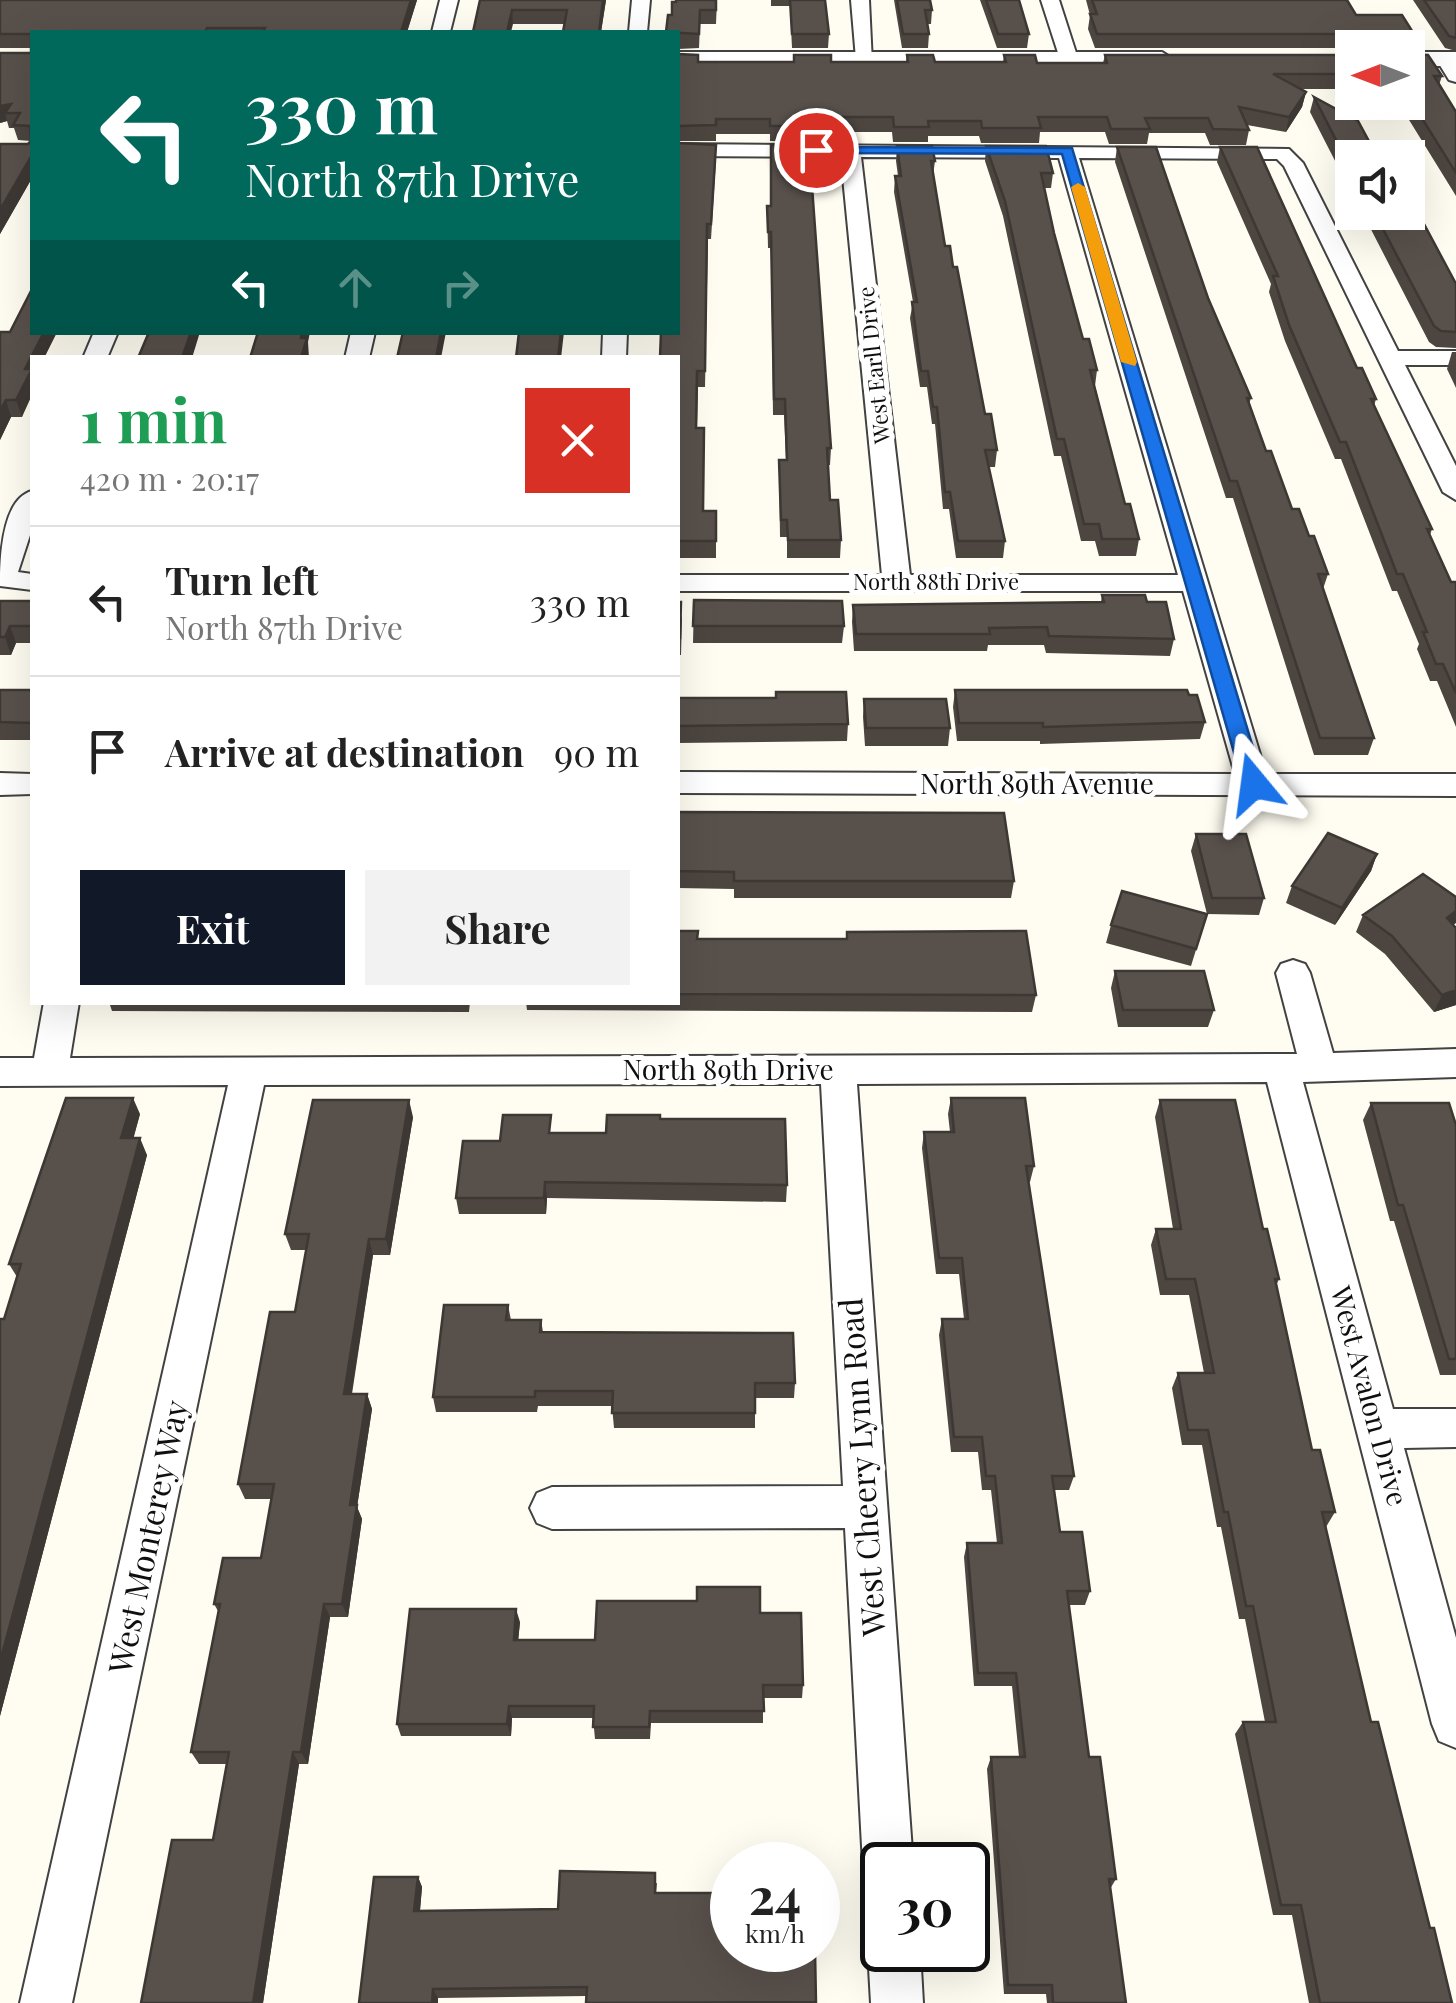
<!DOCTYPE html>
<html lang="en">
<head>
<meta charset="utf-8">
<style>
	body { margin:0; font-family:"Playfair Display",serif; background:#f2f2f2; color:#222; height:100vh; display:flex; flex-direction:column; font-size:38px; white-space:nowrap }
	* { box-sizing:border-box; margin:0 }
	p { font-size:32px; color:#767676 }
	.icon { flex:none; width:55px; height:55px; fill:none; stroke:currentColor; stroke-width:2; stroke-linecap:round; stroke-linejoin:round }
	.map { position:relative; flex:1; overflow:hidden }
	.drawer { position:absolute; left:30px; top:355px; width:650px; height:650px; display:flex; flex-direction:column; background:#fff; border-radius:0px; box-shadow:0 10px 40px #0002 }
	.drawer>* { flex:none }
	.top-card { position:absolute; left:30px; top:30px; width:650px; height:305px; border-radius:0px; box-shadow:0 10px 40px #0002; background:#00695c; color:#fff; overflow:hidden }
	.needle { width:65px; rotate:270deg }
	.fabs { position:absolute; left:1335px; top:30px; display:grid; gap:20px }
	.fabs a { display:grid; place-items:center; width:90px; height:90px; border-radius:0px; background:#fff; box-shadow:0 10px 40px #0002; font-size:50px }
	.speed { position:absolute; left:710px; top:1842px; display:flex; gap:20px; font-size:50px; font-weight:700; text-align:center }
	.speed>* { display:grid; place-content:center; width:130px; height:130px; border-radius:50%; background:#fff; box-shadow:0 10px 40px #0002; line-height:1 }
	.speed small { font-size:25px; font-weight:400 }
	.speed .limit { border:5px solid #111; border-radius:15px; background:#fff; color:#111 }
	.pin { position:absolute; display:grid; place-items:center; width:85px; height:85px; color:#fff; margin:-42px; border:5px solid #fff; border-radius:50%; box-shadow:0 2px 10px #0007 }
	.me { position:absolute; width:110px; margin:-55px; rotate:344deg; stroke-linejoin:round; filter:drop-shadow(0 0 8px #0008) }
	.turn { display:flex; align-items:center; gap:35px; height:210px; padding:0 50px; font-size:45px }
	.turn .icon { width:130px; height:130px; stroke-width:2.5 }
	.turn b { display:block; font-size:70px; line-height:85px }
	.lanes { display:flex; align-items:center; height:95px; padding:0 50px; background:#0003; justify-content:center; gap:50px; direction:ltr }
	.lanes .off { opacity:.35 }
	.round { display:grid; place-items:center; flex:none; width:105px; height:105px; border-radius:0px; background:#f2f2f2 }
	.summary { display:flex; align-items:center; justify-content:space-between; height:170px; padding:0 50px }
	h1 { font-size:60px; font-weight:700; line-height:75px; color:#1e9e55 }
	.cta { display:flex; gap:20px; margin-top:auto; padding:20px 50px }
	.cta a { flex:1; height:115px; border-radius:0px; background:#111827; color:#fff; font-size:40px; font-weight:700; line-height:115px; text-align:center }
	.cta a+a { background:#f2f2f2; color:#222 }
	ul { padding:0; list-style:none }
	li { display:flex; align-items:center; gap:30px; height:150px; padding:0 50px; border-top:2px solid #e0e0e0 }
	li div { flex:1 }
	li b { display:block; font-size:38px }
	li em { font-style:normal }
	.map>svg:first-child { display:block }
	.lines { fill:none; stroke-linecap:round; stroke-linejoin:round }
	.minor-casing { stroke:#424242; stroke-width:4 }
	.tertiary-casing { stroke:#424242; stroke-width:4 }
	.minor { fill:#fff; fill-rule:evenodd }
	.tertiary { fill:#fff; fill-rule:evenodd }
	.wall { fill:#4c4540 }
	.shaded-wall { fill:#3e3834 }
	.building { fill:#58504b; stroke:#3e3834; stroke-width:2.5 }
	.route { fill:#1a73e8; stroke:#114b97; stroke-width:2.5 }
	.slow { fill:#f59e0b }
	.labels { text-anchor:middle; stroke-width:10; stroke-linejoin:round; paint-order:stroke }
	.far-street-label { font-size:22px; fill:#0f0f0f; stroke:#fff }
	.street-label { font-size:28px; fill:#0f0f0f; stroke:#fff }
	.near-street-label { font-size:32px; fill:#0f0f0f; stroke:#fff }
</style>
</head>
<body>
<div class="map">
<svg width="1456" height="2003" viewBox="0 0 1456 2003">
	<rect width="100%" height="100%" fill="#fffdf1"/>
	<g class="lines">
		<g class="minor-casing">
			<path id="minor" d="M440,0H458L450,32H432Z
				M632,0H650L647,32H629Z
				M851,0H869L872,63L865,65L856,59Z
				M1041,0H1059L1078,59L1076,63L1069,65L1060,59Z
				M1445,53L1456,61V82L1449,80L1436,59Z
				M678,144L1289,149L1303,163L1398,351H1456V365H1405L1456,466V500L1443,492L1284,166L1277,159L1079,158L1266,774H1456V796L678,793V772L1235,774L1183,591H678V575H882L841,157L678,156ZM861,157L1059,158L1178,575H910Z
				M94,332H118L107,358H83Z
				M351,332H375L369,358H345Z
				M603,332H627L626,358H602Z
				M32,491V529L18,572L32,574V590L0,586C0,561 1,499 32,491Z
				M0,773L32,774V794L0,795Z
				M1293,960L1305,964L1310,973L1333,1053L1456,1049V1077L1303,1082L1393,1409H1456V1447L1404,1448L1456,1638V1748L1439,1741L1432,1724L1267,1082L857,1084L913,1865H882V1888L870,1883L863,1865L845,1528L552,1529L537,1523L530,1508L537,1493L552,1487L843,1486L821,1084L264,1085L72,2003H20L228,1085L0,1086V1058H34L44,1002H79L70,1058L1297,1054L1276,973L1281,964Z
				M882,1929V1950H920L923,2003H871L868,1950L876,1932Z"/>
		</g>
		<g class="tertiary-casing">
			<path id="tertiary" d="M678,52H1162L1173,59L1162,66H678Z
				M1408,52H1456V66H1408Z"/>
		</g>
		<use href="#minor" class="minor"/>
		<use href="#tertiary" class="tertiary"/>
	</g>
	<path class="wall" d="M0,0H417L407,32H32V178L0,234V146L28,144L31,141L18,140L14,128H9L7,121L0,123L31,53V48H0Z
		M480,0H606L601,32L565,24H513Z
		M717,0L716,24H700L699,48L678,49V32L672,15Z
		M771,0H825L829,34L828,48H792L790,6H771Z
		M894,0H930L932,10L931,24H927L929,34L928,48H902Z
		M980,0H1019L1029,34L1027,48H997Z
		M1086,0H1347L1356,15L1414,34L1409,49V54L1442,76L1439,85L1456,112V196L1398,102H1408V48H1095L1088,29L1090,15Z
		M1413,0H1456V51L1445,48Z
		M678,54L698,62H906L907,55L935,62H1003L1004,55L1037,63H1103L1105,55H1352V89H1300L1306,92L1302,107L1286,132L1247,125L1249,130L1246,145H1210L1205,133H1149L1147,144H1109L1105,132H1040L1039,143H981L979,136H928V142H893L892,132H808L807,141H770V134H716V141H678Z
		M1314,97L1352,158V194L1310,112Z
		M897,146L935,161L933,176L945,246L953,267L985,414L997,450L995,467H988L1005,541L1003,558H956L949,509H943L935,424H932L927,387H920L910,318L913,302L894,192L895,176H898L896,161Z
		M986,146L1053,173L1051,188H1044L1054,233L1083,339L1097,370L1095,386L1125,504L1139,539L1136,556H1099L1095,541H1081L1061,456H1054L1003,216L985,161Z
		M1117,147L1208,298L1251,398L1249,404L1266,451L1292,509L1309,536L1328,574L1323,589L1374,738L1368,755H1314L1233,498H1226L1115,162Z
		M1220,147L1376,399L1374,406L1432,529L1430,535L1451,582H1456V727L1437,681H1430L1417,649L1419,644L1397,591H1392L1341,459H1335L1285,341L1269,292L1271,284L1217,162Z
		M716,160L711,239H708L705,387H698L697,428L703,511H716V558H678V358Z
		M767,206L831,448L830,465H828L830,500L841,540L840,558H787V537H780L779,460H786L784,415H773L771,248H768Z
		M1362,212H1408L1456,284V348L1436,347L1429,342Z
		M10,332H57L44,358H32L22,417H11L0,440Z
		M1452,352H1456V388L1447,369Z
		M1102,595L1147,602L1174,639L1170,656L1046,653L1044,645H988L987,651H854L852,622L853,605L1101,602Z
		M694,600L844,626L842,643H693Z
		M0,601H32V643H16L11,655H0Z
		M678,602L682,619L681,655H678Z
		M0,690H32V740H0Z
		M955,690L1189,695L1205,722L1200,739L1040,744V741H957L953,707Z
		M678,698L848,724L847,741L678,743Z
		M864,699L950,728L948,746H865L863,717Z
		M678,812L1014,881L1011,898H734V889L678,888Z
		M1196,834L1264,898L1259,915L1207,914L1191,966L1106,943L1111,925L1207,914L1191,851Z
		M1377,854L1371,871L1335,925L1286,903L1292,886Z
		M1363,915L1453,925L1456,1005L1434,1012L1385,954L1356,932Z
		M678,931L697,939H846L847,932L1036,995L1032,1012L527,1010L526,1002H678Z
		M1115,971L1214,1010L1208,1027H1118L1111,988Z
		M109,1002H470L469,1012L112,1011Z
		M951,1098L1034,1166L1030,1182H1029L1074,1476L1069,1490H1054L1060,1532L1090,1591L1085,1605H1069L1089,1757L1116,1879L1110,1889L1126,2003H1047L1046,1994H1004L987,1769L991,1757H1019L1012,1686H974L964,1557L967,1543H997L991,1490H982L978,1452H951L939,1335L942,1319H964L959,1274H936L922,1148L924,1132H950L948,1114Z
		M1160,1100L1263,1229L1279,1279L1276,1286L1312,1450L1335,1512L1326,1527L1371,1722L1452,2003H1309L1292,1915H1273L1235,1734L1243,1722H1265L1245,1619H1239L1221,1527H1217L1202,1445H1182L1172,1388L1178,1373H1204L1189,1295H1160L1151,1245L1156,1229H1173L1155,1117Z
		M1371,1103L1456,1125V1375H1440L1394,1221H1390L1363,1120Z
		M140,1114L133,1138L147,1155L0,1716V1319H4L17,1277L9,1264Z
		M413,1117L390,1255H373L352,1394H367L372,1409L357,1507L362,1519L348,1617H330L308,1764H299L263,2003H141L213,1840L227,1764H199L191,1752L218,1611L214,1604L261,1558L271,1499H245L238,1484L295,1312L306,1250H291L285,1234Z
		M660,1119L787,1185L786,1202L547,1198L546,1214H459L456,1198L500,1141L553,1133H606Z
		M508,1305L511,1320H541L543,1332L795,1383L794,1398H755V1428H614L612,1406H538L537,1412H436L433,1397Z
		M760,1613L803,1685L802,1698H763V1723H651L650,1739H595L593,1718H512L511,1736H401L397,1724L520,1622L518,1640H595Z
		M374,1877H418L422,1887L420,1911L558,1909L657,1883L656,1893L815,1950L816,2003H586L587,1996L438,1998V2003Z"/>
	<path class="shaded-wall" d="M411,0H417L407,32H401Z
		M603,0H606L601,32H599Z
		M512,10L513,24L511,32H507Z
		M1414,34L1410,48L1408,50V37Z
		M1306,92L1302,107L1286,132L1289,117Z
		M11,104L5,113L7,121L0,123V106Z
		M32,155V178L0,234V210Z
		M44,332H57L44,358H32V395L22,417L16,400L25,369Z
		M191,332H200L192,358H182Z
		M302,332H310L308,342L309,358H301V338Z
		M441,332H446L441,358H436Z
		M561,332H564L561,358H558Z
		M6,400L11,417L0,440V411Z
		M10,626L16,643L11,655L5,637Z
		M1377,854L1371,871L1335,925L1342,908Z
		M1456,911V923L1440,935L1447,918Z
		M1456,990V1005L1434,1012L1442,995Z
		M133,1098L140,1114L129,1155L121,1138Z
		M409,1100L413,1117L390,1255L386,1239Z
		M140,1138L147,1155L0,1716V1662Z
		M545,1182L547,1198L546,1214L544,1198Z
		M369,1239L373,1255L349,1409L344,1394Z
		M367,1394L372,1409L357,1507L362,1519L348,1617L342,1604L350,1505Z
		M324,1604L330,1617L308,1764L301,1752Z
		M516,1609L520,1622L517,1653L514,1640Z
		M509,1706L512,1718L511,1736L507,1724Z
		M293,1752L299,1764L263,2003H253Z
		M418,1877L422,1887L419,1921L414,1911Z
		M433,1989L438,1998V2003H432Z"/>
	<path class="building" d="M0,0H411L401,32H263L265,28H207L205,32H32V155L0,210V146L1,144H28L31,141L30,126L13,125L20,113H5L11,104L0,106V53H31V34H0Z
		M480,0H603L599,32H563L567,10H512L507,32H473Z
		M676,0H716V10H700L699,34L666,32L668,15H672V2H676Z
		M790,0H825L829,34H792Z
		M897,0H930L932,10H925L929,34H903Z
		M986,0H1019L1029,34H998Z
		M1092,0H1347L1356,15H1402L1414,34L1408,37L1409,54L1428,55L1442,76H1434L1456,112V173L1408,96V48H1357L1359,37L1356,34H1097L1090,14H1097Z
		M1424,0H1456V38L1449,36Z
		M678,54L698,55V62H794V55H831V62H908L907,55H933L935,62H1006L1004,55H1035L1037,63H1107L1105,55H1352V74H1273L1306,92L1289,117L1239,107L1249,130L1213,129L1208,118H1145L1150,129H1111L1107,117H1038L1041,128H982L981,121H928L929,127H894L893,117H807L808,126H770V119H716V125L678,126Z
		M1314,97L1358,121L1378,158H1352V171Z
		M678,143L716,145L711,224H707L705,371H697L696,428H704L703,511H716V541H678V358H660L661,332H678Z
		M771,145H809L831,448H827L830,500H838L841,540H788L787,520H781L779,460H787L785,399H774L771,232H768L767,206H771Z
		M897,146H932L935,161H931L945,246H950L953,267H957L985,414H991L997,450H985L1005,541H958L950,492H945L937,407H933L928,371H921L912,302H917L895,176H901Z
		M986,146H1046L1053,173H1041L1054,233L1083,339H1089L1097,370H1090L1125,504H1130L1139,539H1102L1099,524H1084L1064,439H1057L1005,201Z
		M1117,147H1156L1208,298L1251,398H1247L1266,451H1271L1292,509H1299L1309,536H1314L1328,574H1318L1374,738H1320L1237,481H1230Z
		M1220,147H1257L1357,368H1362L1376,399H1371L1432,529H1427L1451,582H1456V693L1443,664H1436L1423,632H1427L1403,574H1397L1346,442H1340L1289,325L1273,276H1278Z
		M1408,194L1456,284V332L1441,331L1434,326L1374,212H1408Z
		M32,289V332H44L25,369H32L16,400H6L0,411V332H10Z
		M149,332H191L182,358H138Z
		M258,332H302L301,338H307L301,358H250Z
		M403,332H441L436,358H397Z
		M519,332H561L558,358H516Z
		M1102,595H1145L1147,602H1166L1174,639L1049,636L1047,627L989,628L990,634H856L853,605L1104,602Z
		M694,600L842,601L844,626H693Z
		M0,601H32V626H10L5,637H0Z
		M678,602H681L680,638H678Z
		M0,690H32V723L0,722Z
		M955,690H1187L1189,695H1197L1205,722L1043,727V723H959Z
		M776,692H846L848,724L678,726V698H776Z
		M864,699H946L950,728H866Z
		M678,812L1004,813L1014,881H734V872L678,871Z
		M1328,833L1377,854L1342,908L1292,886Z
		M1196,834H1246L1264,898H1212Z
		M1423,874L1456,897V911L1447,918L1456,928V990L1442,995L1392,936L1363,915Z
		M1122,891L1207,914L1196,949L1111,925Z
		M678,931H698L697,939H847V932L1026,931L1036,995L678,994Z
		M1115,971H1204L1214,1010H1123Z
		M66,1098H133L121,1138H140L0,1662V1319H4L21,1264H9Z
		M951,1098H1025L1034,1166H1026L1074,1476H1052L1060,1532H1082L1090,1591H1067L1089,1757H1100L1116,1879H1109L1126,2003H1053L1052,1985H1008L991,1757H1025L1016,1673H978L967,1543H1002L995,1476H986L982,1437H954L942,1319H968L962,1258H939L924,1132H954Z
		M313,1100H409L386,1239H369L344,1394H367L350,1505H357L342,1604H324L301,1752H293L253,2003H141L172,1840H213L229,1752H191L220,1604H214L223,1558H261L274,1484H238L270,1312H295L309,1234H285Z
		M1160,1100H1235L1263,1229H1267L1279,1279H1275L1312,1450H1320L1335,1512H1322L1371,1722H1378L1430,1928H1434L1452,2003H1320L1301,1905H1281L1243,1722H1276L1253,1606H1246L1228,1512H1224L1208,1430H1188L1178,1373H1214L1195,1279H1166L1156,1229H1181Z
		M1371,1103H1449L1456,1125V1359H1449L1403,1205H1398Z
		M503,1115H551L549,1133H606L607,1115H660V1119H785L787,1185L545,1182L544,1198H456L463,1141H500Z
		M444,1305H508L506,1320H541L540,1332L793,1333L795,1383H755V1413H612L613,1391H535V1397H433Z
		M697,1587H760V1613H801L803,1685H763L764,1711H650L649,1727H593L594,1706H509L507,1724H397L410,1609H516L514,1640H595L597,1601H697Z
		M560,1871L655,1873V1893H732V1950H815L816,2002L586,2003L587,1987L433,1989L432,2003H359L374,1877H418L414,1911L558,1909Z"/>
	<path class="route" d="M811,147L1072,148L1264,784L1261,789H1246L1243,784L1062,154L816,153L811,152Z"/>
	<path class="slow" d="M1078,183L1085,187L1137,362L1135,366L1121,362L1071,187Z"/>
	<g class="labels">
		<g class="far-street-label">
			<text transform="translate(874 365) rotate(-96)" y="8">West Earll Drive</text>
			<text x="936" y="590">North 88th Drive</text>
		</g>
		<g class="street-label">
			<text x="1037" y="794">North 89th Avenue</text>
			<text x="728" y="1080">North 89th Drive</text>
			<text transform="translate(1369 1396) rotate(75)" y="10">West Avalon Drive</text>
		</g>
		<g class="near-street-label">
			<text transform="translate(863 1467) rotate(-94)" y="11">West Cheery Lynn Road</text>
			<text transform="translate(149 1537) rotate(-78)" y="11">West Monterey Way</text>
		</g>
	</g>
</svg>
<div class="fabs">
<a><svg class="needle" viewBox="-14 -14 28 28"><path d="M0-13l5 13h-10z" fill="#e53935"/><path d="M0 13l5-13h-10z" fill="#767676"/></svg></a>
<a><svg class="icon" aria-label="sound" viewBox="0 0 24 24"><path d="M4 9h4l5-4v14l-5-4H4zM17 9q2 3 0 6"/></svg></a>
</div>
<div class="speed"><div>24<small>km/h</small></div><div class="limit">30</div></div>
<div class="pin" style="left:816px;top:150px;background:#d93025"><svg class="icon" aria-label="arrive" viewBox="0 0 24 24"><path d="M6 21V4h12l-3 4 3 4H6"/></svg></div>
<svg class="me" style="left:1254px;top:784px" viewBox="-20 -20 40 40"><path d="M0-17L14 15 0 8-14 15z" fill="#1a73e8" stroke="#fff" stroke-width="4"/></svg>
<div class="top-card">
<div class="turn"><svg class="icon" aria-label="left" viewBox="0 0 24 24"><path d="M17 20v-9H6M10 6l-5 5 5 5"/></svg><div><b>330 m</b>North 87th Drive</div></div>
<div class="lanes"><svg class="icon" aria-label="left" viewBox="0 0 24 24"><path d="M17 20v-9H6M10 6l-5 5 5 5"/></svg><svg class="icon off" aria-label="ahead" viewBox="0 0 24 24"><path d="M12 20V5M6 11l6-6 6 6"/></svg><svg class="icon off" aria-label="right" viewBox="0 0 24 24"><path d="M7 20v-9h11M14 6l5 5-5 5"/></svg></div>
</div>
<section class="drawer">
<div class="summary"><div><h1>1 min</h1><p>420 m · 20:17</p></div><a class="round" style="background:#d93025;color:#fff"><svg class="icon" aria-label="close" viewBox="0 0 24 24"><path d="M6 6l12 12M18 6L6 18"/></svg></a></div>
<ul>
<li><svg class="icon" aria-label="left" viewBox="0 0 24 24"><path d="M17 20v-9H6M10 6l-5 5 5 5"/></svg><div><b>Turn left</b><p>North 87th Drive</p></div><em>330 m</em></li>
<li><svg class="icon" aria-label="arrive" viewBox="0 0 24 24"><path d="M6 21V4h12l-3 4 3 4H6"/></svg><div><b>Arrive at destination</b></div><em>90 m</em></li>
</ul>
<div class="cta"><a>Exit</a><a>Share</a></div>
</section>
</div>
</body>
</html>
